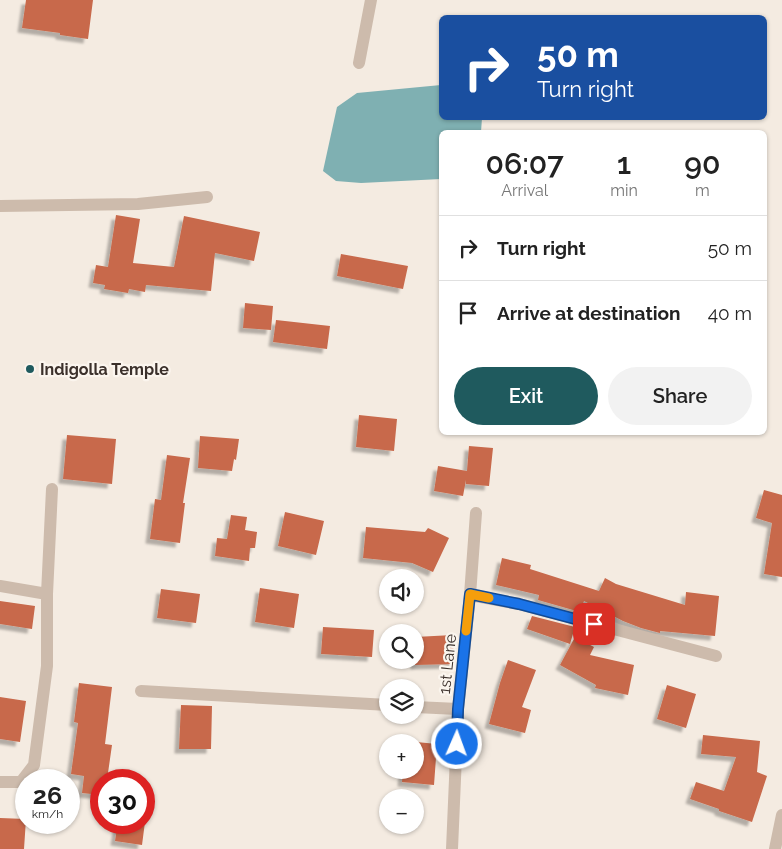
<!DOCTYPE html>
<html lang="en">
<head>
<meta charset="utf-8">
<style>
	body { margin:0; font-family:Raleway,sans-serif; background:#f2f2f2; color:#222; height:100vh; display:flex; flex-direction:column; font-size:19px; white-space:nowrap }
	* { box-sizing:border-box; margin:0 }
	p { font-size:16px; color:#767676 }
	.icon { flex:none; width:28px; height:28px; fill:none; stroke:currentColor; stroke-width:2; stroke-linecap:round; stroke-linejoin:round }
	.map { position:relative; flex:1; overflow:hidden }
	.details { position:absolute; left:439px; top:130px; width:328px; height:305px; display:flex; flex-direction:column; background:#fff; border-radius:8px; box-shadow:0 1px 4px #0004 }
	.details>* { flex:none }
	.banner { position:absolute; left:439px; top:15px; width:328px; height:105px; border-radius:8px; box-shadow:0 1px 4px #0004; background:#1a4fa0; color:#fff; overflow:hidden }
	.buttons { position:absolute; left:379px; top:569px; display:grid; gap:10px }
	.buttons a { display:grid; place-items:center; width:45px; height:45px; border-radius:50%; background:#fff; box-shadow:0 1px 4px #0004; font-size:25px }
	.speed { position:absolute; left:15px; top:769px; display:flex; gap:10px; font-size:25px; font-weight:700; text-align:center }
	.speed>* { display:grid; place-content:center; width:65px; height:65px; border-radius:50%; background:#fff; box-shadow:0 1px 4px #0004; line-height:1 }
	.speed small { font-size:12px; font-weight:400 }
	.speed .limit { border:8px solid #d22; background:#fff; color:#111 }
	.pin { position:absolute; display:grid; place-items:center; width:42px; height:42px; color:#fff; margin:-21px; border-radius:10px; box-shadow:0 2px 8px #0006 }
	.me { position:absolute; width:55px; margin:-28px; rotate:2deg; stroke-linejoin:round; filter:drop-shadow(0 0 4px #0008) }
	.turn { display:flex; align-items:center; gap:18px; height:105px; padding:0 15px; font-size:22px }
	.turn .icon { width:65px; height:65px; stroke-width:2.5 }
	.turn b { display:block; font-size:35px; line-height:42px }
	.eta { display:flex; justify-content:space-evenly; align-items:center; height:85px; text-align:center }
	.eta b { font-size:30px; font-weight:600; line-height:35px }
	.button { display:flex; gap:10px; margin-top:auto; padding:10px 15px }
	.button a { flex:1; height:58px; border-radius:30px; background:#1f5a5e; color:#fff; font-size:20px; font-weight:600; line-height:58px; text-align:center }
	.button a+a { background:#f2f2f2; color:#222 }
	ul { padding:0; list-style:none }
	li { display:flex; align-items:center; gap:15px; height:65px; padding:0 15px; border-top:1px solid #e0e0e0 }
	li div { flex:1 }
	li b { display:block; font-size:19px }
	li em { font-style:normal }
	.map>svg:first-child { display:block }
	.water { fill:#7fb0b2 }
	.building { fill:#c8694b; filter:url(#shadow) }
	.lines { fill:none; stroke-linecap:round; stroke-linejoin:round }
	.minor { stroke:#cdbbac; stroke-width:12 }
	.route-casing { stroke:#114b97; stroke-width:12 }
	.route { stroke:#1a73e8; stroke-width:9 }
	.slow { stroke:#f59e0b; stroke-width:9 }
	.poi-dot { fill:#1f5a5e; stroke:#fbf5ee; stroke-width:2 }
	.labels { text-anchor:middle; stroke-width:4.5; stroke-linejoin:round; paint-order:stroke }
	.poi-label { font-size:16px; font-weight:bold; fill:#3b302b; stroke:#fbf5ee; text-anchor:start }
	.street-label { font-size:16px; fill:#3b302b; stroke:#fbf5ee }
</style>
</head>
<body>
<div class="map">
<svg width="782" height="849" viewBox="0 0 782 849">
	<defs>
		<filter id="shadow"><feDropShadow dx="-4.5" dy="4.5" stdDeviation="1" flood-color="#0004"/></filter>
	</defs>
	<rect width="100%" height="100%" fill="#f4ebe1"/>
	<path class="water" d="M441,85V118H482L481,132H441V179L361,183L336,181L323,171L337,107L357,93Z"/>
	<path class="building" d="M26,0H93L88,39L60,35V33L22,28Z
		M116,215L140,219L133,263L174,267L184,216L260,232L254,261L215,253L211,291L146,285L145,292L129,289L128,293L104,289L105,285L93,283L96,265L108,267Z
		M341,254L408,266L403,289L337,276Z
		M245,303L273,306L271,330L243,328Z
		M276,320L330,326L327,349L273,342Z
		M359,415L397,419L394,451L356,447Z
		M67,435L116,439L112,484L63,479Z
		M200,436L239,439L236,460L234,459L232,471L198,468Z
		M469,446L493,448L489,486L466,484V480L463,496L434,491L438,466L467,471Z
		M167,455L190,458L183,503H185L180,543L150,539L155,499L161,500Z
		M764,490L782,495V577L764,574L772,523L756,518Z
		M285,512L324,521L316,555L278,546Z
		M231,515L247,517L245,530L257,532L255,548H250L249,561L215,556L217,538L227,539Z
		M366,527L425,532L428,528L449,538L433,572L412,563L363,558Z
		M502,558L531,565L530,569L599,591L605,578L616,584L685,605L686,592L719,596L715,636L660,631V633L641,628L623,621L584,601L580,612L538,600L539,595L496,585Z
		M260,588L299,594L294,628L255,622Z
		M161,589L200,594L196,623L157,618Z
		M0,601L35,606L32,629L0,624Z
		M532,616L575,627L570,644L527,629Z
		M323,627L374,630L372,657L321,654Z
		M453,635L454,664L415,665V637Z
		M575,637L594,647L590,655L634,665L628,695L595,688L596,685L560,665Z
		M508,660L536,670L522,707L531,710L525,733L489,724L500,683Z
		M79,683L112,687L105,744L112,745L107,780H101V795L82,793L84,776L71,774L78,723L74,722Z
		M667,685L696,694L686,728L657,719Z
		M0,697L26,701L20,742L0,739Z
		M181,705L212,706L211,749H179Z
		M703,735L760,741L757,772L767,776L752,822L719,811V809L690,799L696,782L724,791L736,757L701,754Z
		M406,741L437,744L434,785L402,782L403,770H415V742H405Z
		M0,818L26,819L24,849H0Z
		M118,822H145L142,845L115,841Z"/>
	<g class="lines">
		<path class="minor" d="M359,63L371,0
			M0,206L138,204L207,197
			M0,586L47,594
			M470,595L519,604L716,656
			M141,691L388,705
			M415,707L458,709
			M0,782H21L34,765L47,666V594L52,489
			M452,849L458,709L470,595L476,513
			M775,849L782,815"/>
	</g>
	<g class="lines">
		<g class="route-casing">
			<path id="route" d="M457,744L458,709L470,594L519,604L594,624"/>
		</g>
		<use href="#route" class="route"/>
		<path class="slow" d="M466,631L470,594L489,598"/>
	</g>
	<circle class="poi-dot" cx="30" cy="369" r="5"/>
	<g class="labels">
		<g class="poi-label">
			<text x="40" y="375">Indigolla Temple</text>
		</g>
		<g class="street-label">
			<text transform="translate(447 664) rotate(-84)" y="6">1st Lane</text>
		</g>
	</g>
</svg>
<div class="buttons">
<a><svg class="icon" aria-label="sound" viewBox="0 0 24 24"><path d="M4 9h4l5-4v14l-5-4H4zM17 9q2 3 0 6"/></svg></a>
<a><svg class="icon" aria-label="search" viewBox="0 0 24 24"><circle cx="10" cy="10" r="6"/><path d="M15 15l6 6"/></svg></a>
<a><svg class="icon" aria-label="layers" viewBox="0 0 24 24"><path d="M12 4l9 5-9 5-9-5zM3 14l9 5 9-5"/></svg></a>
<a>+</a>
<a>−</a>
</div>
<div class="speed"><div>26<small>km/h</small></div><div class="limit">30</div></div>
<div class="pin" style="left:594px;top:624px;background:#d93025"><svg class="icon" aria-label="arrive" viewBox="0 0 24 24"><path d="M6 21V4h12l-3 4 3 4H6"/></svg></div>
<svg class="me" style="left:457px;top:744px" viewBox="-20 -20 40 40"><circle r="17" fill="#1a73e8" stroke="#fff" stroke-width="3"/><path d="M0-11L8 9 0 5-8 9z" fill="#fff"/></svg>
<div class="banner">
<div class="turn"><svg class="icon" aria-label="right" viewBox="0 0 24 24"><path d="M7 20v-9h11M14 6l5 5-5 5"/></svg><div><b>50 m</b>Turn right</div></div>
</div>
<section class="details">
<div class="eta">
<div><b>06:07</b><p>Arrival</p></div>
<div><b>1</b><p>min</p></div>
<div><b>90</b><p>m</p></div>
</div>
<ul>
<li><svg class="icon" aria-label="right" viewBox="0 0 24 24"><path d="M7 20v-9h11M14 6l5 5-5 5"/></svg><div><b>Turn right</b></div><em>50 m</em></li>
<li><svg class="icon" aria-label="arrive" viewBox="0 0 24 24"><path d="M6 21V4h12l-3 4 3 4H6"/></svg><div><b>Arrive at destination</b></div><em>40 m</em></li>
</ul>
<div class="button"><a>Exit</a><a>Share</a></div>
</section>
</div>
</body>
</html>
